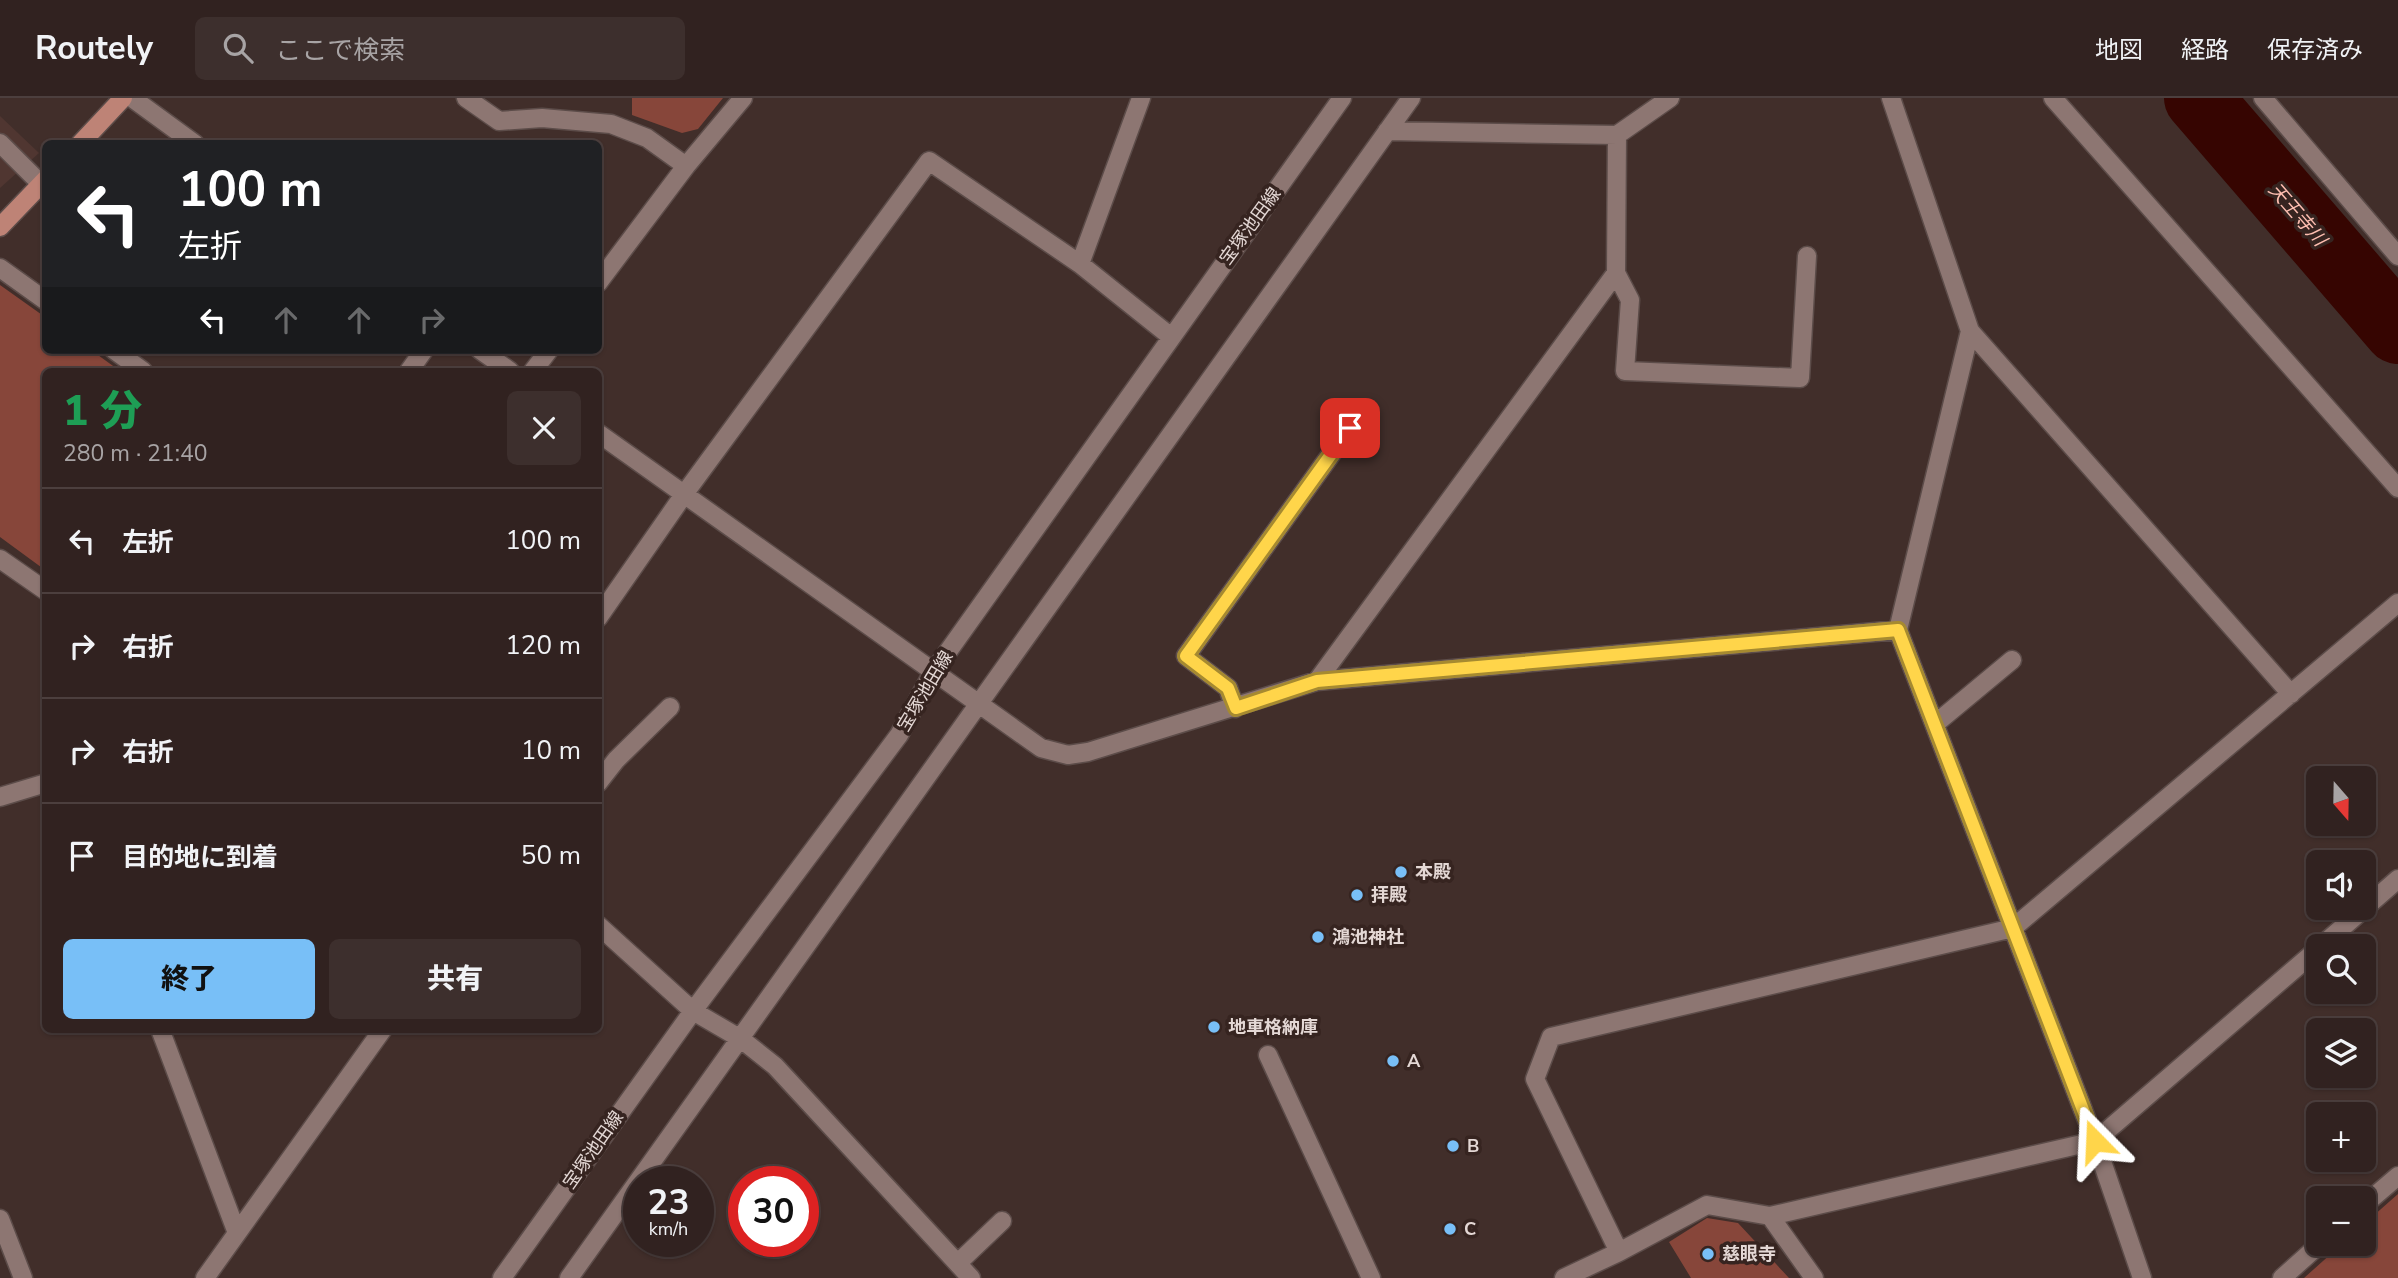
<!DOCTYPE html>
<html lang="ja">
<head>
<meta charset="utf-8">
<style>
	body { margin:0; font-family:"Nunito Sans","Noto Sans JP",sans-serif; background:#3d2f2d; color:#f1f3f6; height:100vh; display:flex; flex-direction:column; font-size:26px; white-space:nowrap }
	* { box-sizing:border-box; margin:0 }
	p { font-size:23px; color:#a8a4a5 }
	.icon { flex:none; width:38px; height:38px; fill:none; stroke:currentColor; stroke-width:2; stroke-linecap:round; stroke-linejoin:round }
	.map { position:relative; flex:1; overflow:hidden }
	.panel { position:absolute; left:42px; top:270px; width:560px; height:665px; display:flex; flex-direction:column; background:#312220; border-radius:10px; box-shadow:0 2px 5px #0004,0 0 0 2px #4c3f3e }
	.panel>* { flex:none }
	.top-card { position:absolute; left:42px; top:42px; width:560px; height:214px; border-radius:10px; box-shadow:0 2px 5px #0004,0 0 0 2px #4c3f3e; background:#202124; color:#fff; overflow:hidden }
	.needle { width:46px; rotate:160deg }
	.fabs { position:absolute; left:2306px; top:668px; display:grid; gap:14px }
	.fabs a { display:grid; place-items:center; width:70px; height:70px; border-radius:10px; background:#312220; box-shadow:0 2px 5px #0004,0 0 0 2px #4c3f3e; font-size:35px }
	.speed { position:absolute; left:623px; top:1068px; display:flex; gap:14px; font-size:35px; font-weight:700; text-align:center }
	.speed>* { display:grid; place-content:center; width:91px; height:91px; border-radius:50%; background:#312220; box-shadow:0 2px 5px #0004,0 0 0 2px #4c3f3e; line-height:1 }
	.speed small { font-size:18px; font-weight:400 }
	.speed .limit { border:10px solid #d22; background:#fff; color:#111 }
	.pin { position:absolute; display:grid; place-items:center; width:60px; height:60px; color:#fff; margin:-30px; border-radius:14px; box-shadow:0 4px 10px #0006 }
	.me { position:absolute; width:77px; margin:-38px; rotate:339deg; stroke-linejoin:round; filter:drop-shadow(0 0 5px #0008) }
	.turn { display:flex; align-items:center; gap:24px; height:147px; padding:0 21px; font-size:32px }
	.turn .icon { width:91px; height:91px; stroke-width:2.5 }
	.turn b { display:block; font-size:49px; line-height:60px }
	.lanes { display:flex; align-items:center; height:66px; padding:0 21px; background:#0003; justify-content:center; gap:35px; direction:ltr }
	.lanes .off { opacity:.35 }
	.round { display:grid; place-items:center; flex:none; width:74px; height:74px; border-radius:10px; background:#3d2f2d }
	.summary { display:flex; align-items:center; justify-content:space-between; height:119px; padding:0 21px }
	h1 { font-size:42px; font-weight:800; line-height:52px; color:#1e9e55 }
	.action { display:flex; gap:14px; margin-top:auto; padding:14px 21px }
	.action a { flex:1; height:80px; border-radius:10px; background:#78bff7; color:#111; font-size:28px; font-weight:800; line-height:80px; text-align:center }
	.action a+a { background:#3d2f2d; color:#f1f3f6 }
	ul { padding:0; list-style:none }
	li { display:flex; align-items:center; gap:21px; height:105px; padding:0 21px; border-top:2px solid #4c3f3e }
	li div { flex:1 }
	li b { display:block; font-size:26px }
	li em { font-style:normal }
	header { display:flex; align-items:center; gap:42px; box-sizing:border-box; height:98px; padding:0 35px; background:#312220; border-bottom:2px solid #4c3f3e }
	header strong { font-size:33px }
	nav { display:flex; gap:38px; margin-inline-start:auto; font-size:24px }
	.search { width:490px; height:63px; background:#3d2f2d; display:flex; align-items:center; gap:18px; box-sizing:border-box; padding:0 24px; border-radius:10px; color:#a8a4a5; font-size:26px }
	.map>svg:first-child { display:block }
	.built { fill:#503631 }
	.green { fill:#87463a }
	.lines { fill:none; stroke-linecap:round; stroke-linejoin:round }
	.river { stroke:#360501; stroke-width:68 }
	.minor-casing { stroke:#5c4c49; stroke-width:21 }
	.major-casing { stroke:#5c4c49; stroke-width:21 }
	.minor { stroke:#8d7672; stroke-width:18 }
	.major { stroke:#be8376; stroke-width:18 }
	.route-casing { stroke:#a68a30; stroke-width:18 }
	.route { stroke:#ffd54a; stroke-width:12 }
	.poi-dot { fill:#78bff7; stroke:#362420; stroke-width:2.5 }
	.labels { text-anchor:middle; stroke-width:7; stroke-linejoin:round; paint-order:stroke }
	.street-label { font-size:18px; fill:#e4d8d5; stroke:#362420 }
	.poi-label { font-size:18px; font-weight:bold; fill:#e4d8d5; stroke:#362420; text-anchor:start }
	.water-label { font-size:19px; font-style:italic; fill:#febeb0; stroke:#362420 }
</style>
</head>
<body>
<header>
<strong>Routely</strong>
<div class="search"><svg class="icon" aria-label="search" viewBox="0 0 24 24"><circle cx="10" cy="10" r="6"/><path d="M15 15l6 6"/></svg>ここで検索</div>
<nav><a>地図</a><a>経路</a><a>保存済み</a></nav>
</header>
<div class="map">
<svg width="2398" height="1180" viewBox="0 0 2398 1180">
	<rect width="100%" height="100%" fill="#412e2a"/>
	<path class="built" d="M0,18L39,55L0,90Z"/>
	<path class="green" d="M632,0H723L698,31L682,35L632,17Z
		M0,187L45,219L46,252H91L120,273H46L45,472L0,439Z
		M2398,1096V1180H2304L2342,1146H2364V1126Z
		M1707,1120L1738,1125L1789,1180H1691L1669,1144Z"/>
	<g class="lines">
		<path class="river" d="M2198,0L2398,232"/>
		<g class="minor-casing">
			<path id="minor" d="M132,0L195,46
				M466,0L499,23L542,20L611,26L647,40L686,68
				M1891,0L1970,233L2291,596
				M2053,0L2398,390
				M2263,0L2398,158
				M1387,33L1617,37L1670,0
				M1617,37L1616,175L1630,202L1625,273L1800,280L1807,158
				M0,45L41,86
				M1080,166L1141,0
				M0,170L46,203
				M598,185L686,68L743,0
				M1970,233L1898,532L2095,1043L2142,1180
				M114,252L143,273
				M480,252L510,273
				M409,273L424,252
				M533,273L549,252
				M598,335L1041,650L1068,657L1088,654L1317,583L1898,532
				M0,461L46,493
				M598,520L685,395L929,63L1080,166L1170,238
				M1317,583L1616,175
				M1235,610L1228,590L1186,558L1350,330
				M1935,626L2012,562
				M598,685L616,662L670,609
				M0,699L46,685
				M598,827L693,913L741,941L775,968L971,1180
				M2320,849L2398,781
				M160,931L237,1135
				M1268,957L1371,1180
				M2364,1107L2398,1078
				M1770,1118L1814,1180
				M0,1121L23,1180
				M1619,1154L1707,1107L1770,1118L2095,1043L2319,850
				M959,1164L1002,1123
				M205,1180L383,931
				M502,1180L693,913L899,637L932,576L1342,0
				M569,1180L1411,0
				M1564,1180L1619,1154L1535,981L1551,939L2013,830L2398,505
				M2282,1180L2320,1146"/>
		</g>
		<g class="major-casing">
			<path id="major" d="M80,46L123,0
				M0,129L46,81"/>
		</g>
		<use href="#minor" class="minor"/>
		<use href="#major" class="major"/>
	</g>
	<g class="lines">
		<g class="route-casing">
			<path id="route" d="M1350,330L1186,558L1228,590L1236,610L1317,583L1898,532L2095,1043"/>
		</g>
		<use href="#route" class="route"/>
	</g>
	<g class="poi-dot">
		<circle cx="1401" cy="774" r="7"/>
		<circle cx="1357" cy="797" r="7"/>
		<circle cx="1318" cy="839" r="7"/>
		<circle cx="1214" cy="929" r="7"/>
		<circle cx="1393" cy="963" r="7"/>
		<circle cx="1453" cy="1048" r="7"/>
		<circle cx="1450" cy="1131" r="7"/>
		<circle cx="1708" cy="1156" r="7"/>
	</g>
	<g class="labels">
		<g class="street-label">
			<text transform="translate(1250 128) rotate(-54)" y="6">宝塚池田線</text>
			<text transform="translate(925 593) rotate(-59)" y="6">宝塚池田線</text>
			<text transform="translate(593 1052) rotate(-55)" y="6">宝塚池田線</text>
		</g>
		<g class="poi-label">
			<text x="1415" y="780">本殿</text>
			<text x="1371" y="803">拝殿</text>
			<text x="1332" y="845">鴻池神社</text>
			<text x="1228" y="935">地車格納庫</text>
			<text x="1407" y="969">A</text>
			<text x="1467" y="1054">B</text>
			<text x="1464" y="1137">C</text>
			<text x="1722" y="1162">慈眼寺</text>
		</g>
		<g class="water-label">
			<text transform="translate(2298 116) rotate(49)" y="7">天王寺川</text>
		</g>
	</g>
</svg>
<div class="fabs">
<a><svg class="needle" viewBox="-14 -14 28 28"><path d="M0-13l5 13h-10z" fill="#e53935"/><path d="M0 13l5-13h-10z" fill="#a8a4a5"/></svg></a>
<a><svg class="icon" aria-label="sound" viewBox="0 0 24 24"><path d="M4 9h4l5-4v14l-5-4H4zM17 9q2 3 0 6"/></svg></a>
<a><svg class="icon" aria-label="search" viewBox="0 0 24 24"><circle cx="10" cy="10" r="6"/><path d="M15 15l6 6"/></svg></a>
<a><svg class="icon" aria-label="layers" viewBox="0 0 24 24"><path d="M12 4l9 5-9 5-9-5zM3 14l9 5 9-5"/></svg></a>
<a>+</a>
<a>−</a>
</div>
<div class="speed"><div>23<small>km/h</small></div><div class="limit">30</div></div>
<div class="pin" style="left:1350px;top:330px;background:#d93025"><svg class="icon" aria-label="arrive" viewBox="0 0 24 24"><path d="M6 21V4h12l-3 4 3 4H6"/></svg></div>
<svg class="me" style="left:2095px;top:1043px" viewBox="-20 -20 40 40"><path d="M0-17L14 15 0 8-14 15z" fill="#ffd54a" stroke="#fff" stroke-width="4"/></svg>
<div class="top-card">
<div class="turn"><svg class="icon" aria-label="left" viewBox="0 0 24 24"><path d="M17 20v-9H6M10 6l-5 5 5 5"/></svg><div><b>100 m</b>左折</div></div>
<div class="lanes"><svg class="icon" aria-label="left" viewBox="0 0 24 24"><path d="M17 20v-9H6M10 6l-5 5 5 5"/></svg><svg class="icon off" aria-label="ahead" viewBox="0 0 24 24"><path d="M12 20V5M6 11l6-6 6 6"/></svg><svg class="icon off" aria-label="ahead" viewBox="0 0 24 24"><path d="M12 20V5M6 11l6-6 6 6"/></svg><svg class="icon off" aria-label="right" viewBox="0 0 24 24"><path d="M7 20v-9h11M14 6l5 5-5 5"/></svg></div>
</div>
<section class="panel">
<div class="summary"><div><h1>1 分</h1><p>280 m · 21:40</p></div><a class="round"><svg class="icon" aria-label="close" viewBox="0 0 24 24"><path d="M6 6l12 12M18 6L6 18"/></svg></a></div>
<ul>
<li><svg class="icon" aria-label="left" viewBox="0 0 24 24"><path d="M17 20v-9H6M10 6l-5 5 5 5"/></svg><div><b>左折</b></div><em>100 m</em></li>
<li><svg class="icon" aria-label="right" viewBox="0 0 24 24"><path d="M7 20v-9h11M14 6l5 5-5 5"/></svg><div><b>右折</b></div><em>120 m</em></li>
<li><svg class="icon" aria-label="right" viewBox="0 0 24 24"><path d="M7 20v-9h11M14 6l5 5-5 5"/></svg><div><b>右折</b></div><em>10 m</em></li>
<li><svg class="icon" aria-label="arrive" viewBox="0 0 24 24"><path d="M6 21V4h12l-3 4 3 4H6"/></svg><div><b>目的地に到着</b></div><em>50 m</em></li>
</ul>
<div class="action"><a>終了</a><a>共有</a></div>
</section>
</div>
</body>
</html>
